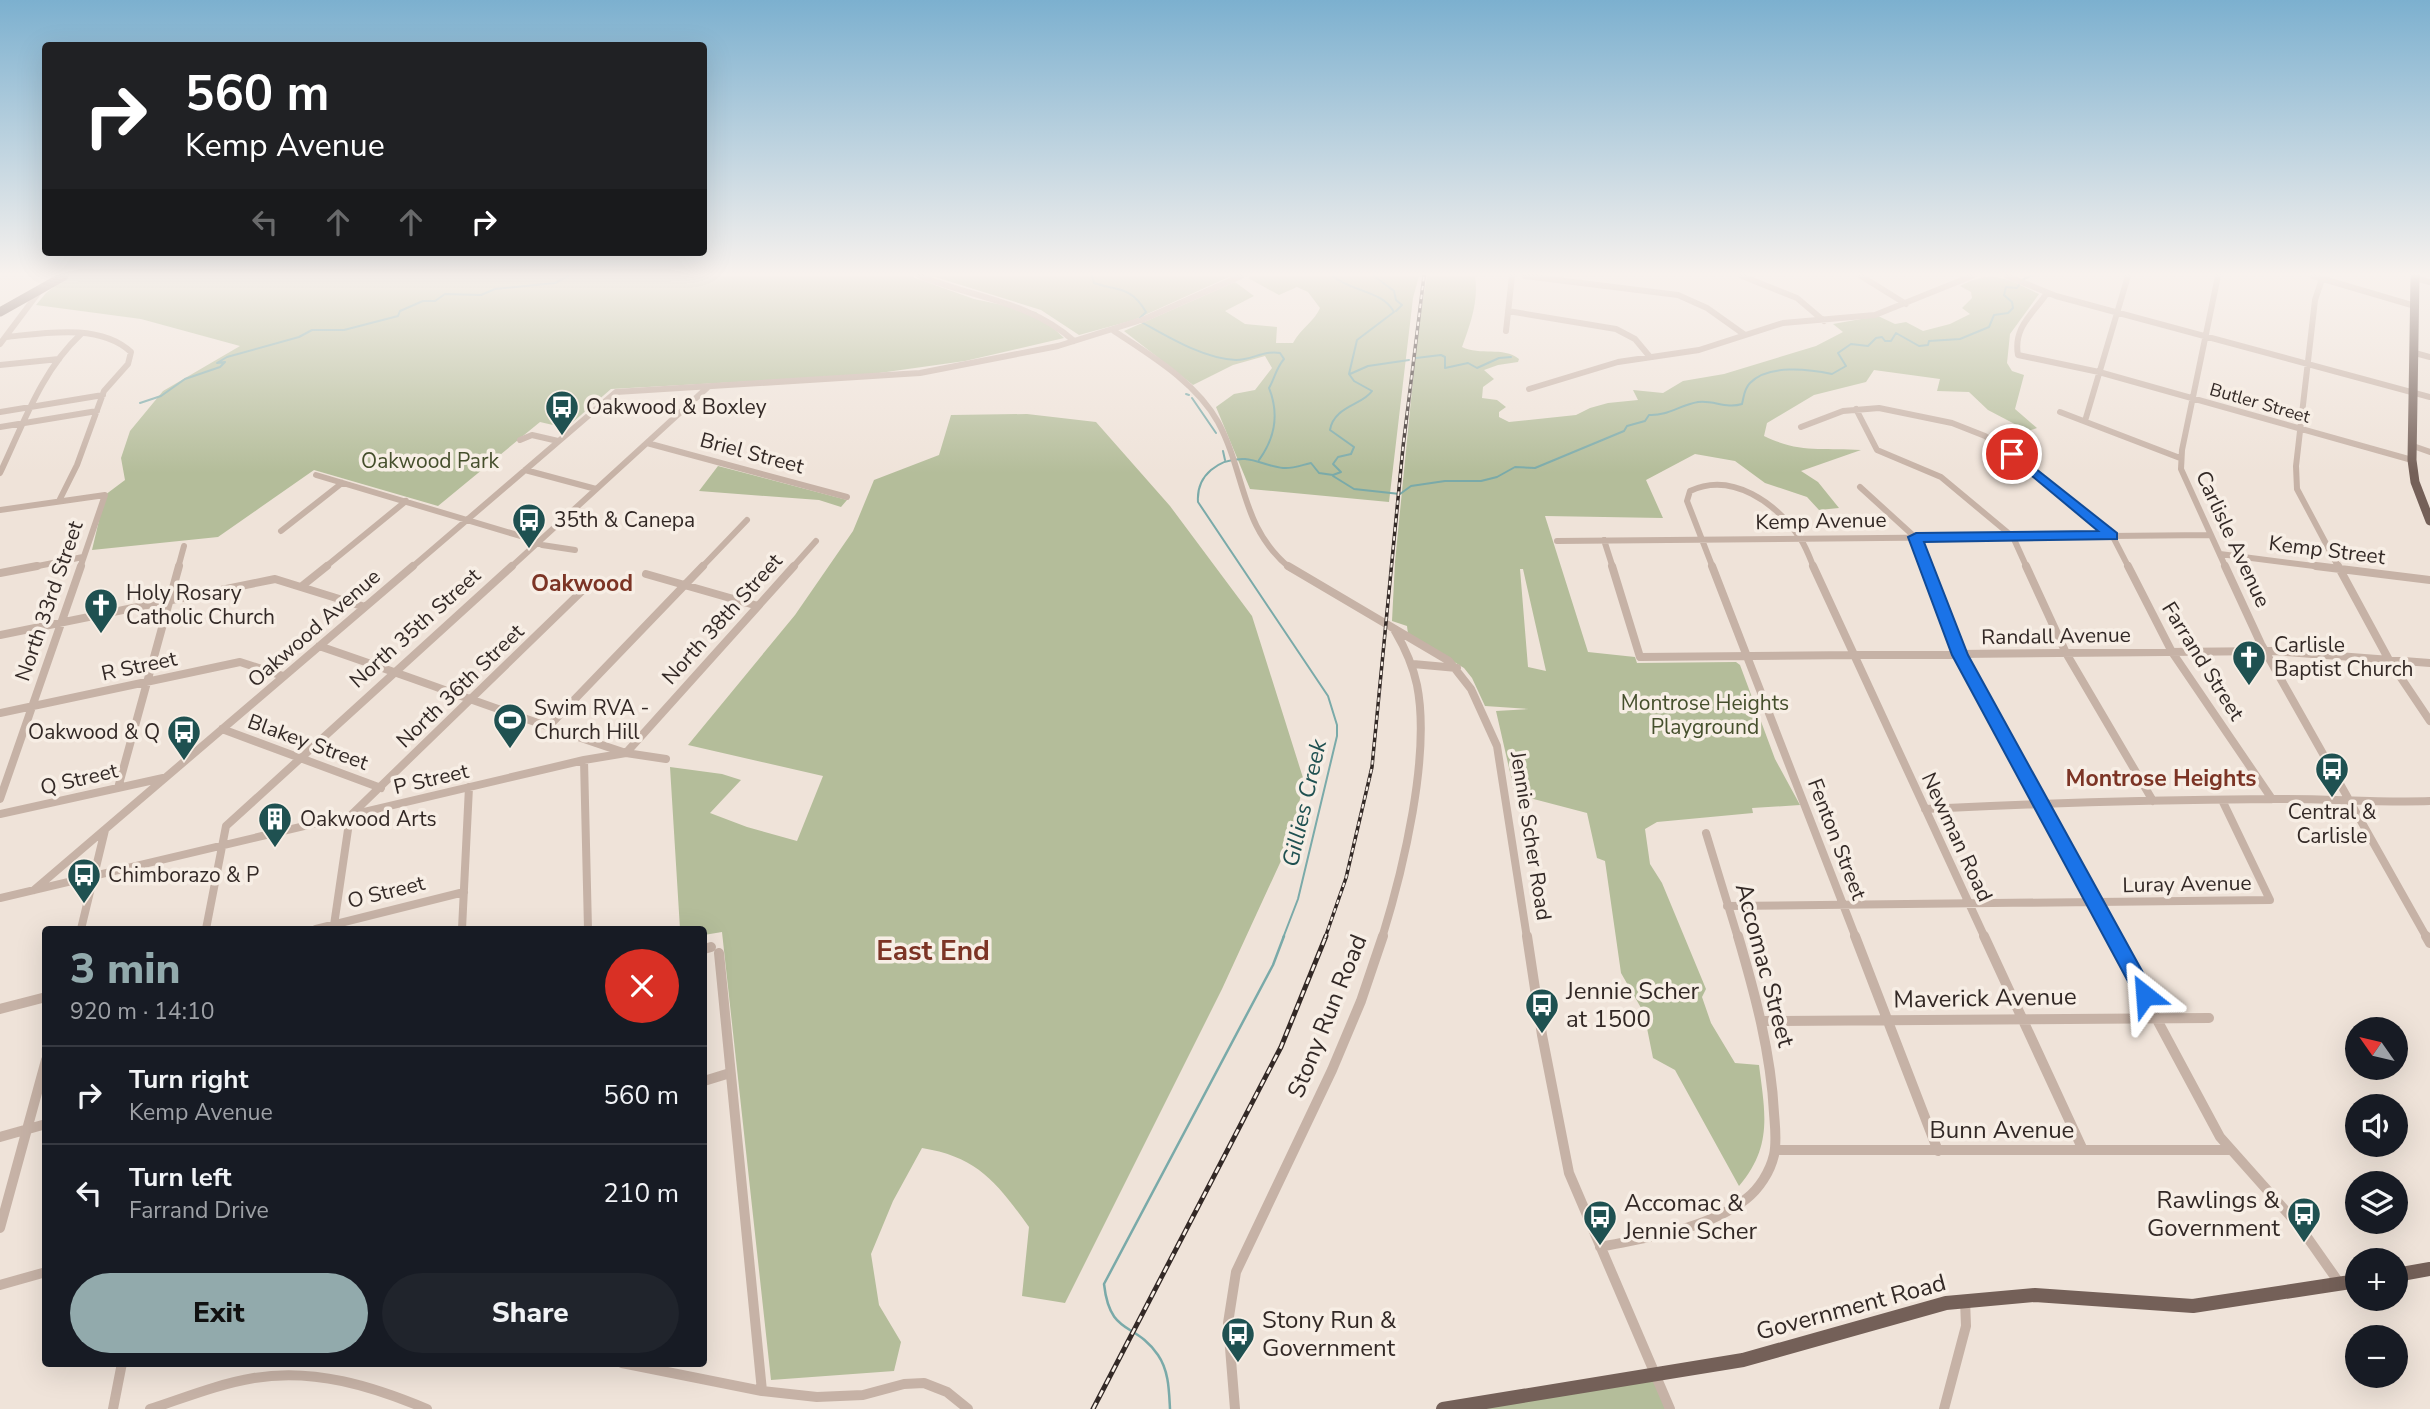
<!DOCTYPE html>
<html lang="en">
<head>
<meta charset="utf-8">
<style>
	body { margin:0; font-family:"Nunito Sans",sans-serif; background:#20242c; color:#f1f3f6; height:100vh; display:flex; flex-direction:column; font-size:26px; white-space:nowrap }
	* { box-sizing:border-box; margin:0 }
	p { font-size:23px; color:#9ea1a6 }
	.icon { flex:none; width:38px; height:38px; fill:none; stroke:currentColor; stroke-width:2; stroke-linecap:round; stroke-linejoin:round }
	.map { position:relative; flex:1; overflow:hidden }
	.panel { position:absolute; left:42px; top:926px; width:665px; height:441px; display:flex; flex-direction:column; background:#171b24; border-radius:7px; box-shadow:0 7px 28px #0002 }
	.panel>* { flex:none }
	.hud { position:absolute; left:42px; top:42px; width:665px; height:214px; border-radius:7px; box-shadow:0 7px 28px #0002; background:#202124; color:#fff; overflow:hidden }
	.needle { width:46px; rotate:304deg }
	.fabs { position:absolute; left:2345px; top:1017px; display:grid; gap:14px }
	.fabs a { display:grid; place-items:center; width:63px; height:63px; border-radius:50%; background:#171b24; box-shadow:0 7px 28px #0002; font-size:35px }
	.pin { position:absolute; display:grid; place-items:center; width:60px; height:60px; color:#fff; margin:-30px; border:4px solid #fff; border-radius:50%; box-shadow:0 2px 7px #0007 }
	.me { position:absolute; width:77px; margin:-38px; rotate:332deg; stroke-linejoin:round; filter:drop-shadow(0 0 5px #0008) }
	.turn { display:flex; align-items:center; gap:24px; height:147px; padding:0 28px; font-size:32px }
	.turn .icon { width:91px; height:91px; stroke-width:2.5 }
	.turn b { display:block; font-size:49px; line-height:60px }
	.lanes { display:flex; align-items:center; height:66px; padding:0 28px; background:#0003; justify-content:center; gap:35px; direction:ltr }
	.lanes .off { opacity:.35 }
	.round { display:grid; place-items:center; flex:none; width:74px; height:74px; border-radius:37px; background:#20242c }
	.head { display:flex; align-items:center; justify-content:space-between; height:119px; padding:0 28px }
	h1 { font-size:42px; font-weight:800; line-height:52px; color:#92aaac }
	.button { display:flex; gap:14px; margin-top:auto; padding:14px 28px }
	.button a { flex:1; height:80px; border-radius:42px; background:#92aaac; color:#111; font-size:28px; font-weight:800; line-height:80px; text-align:center }
	.button a+a { background:#20242c; color:#f1f3f6 }
	ul { padding:0; list-style:none }
	li { display:flex; align-items:center; gap:21px; height:98px; padding:0 28px; border-top:2px solid #363941 }
	li div { flex:1 }
	li b { display:block; font-size:26px }
	li em { font-style:normal }
	.map>svg:first-child { display:block }
	.green { fill:#b4bd9a; fill-rule:evenodd }
	.lines { fill:none; stroke-linecap:round; stroke-linejoin:round }
	.stream-far1 { stroke:#7aaaa9; stroke-width:2 }
	.stream { stroke:#7aaaa9; stroke-width:2.5 }
	.minor-far2 { stroke:#c6b2a6; stroke-width:6 }
	.minor-far1 { stroke:#c6b2a6; stroke-width:8 }
	.minor { stroke:#c6b2a6; stroke-width:10 }
	.major-far1 { stroke:#746058; stroke-width:9 }
	.major { stroke:#746058; stroke-width:14 }
	.rail-far1-casing { stroke:#332926; stroke-width:3.5 }
	.rail-casing { stroke:#332926; stroke-width:5 }
	.rail-far1 { stroke:#f7eee5; stroke-width:2; stroke-dasharray:4.5; stroke-linecap:butt }
	.rail { stroke:#f7eee5; stroke-width:2.5; stroke-dasharray:7; stroke-linecap:butt }
	.route { fill:#1a73e8; stroke:#114b97; stroke-width:2 }
	.labels { text-anchor:middle; stroke-width:7; stroke-linejoin:round; paint-order:stroke }
	.far-street-label { font-size:18px; fill:#332926; stroke:#f7eee5 }
	.poi-label { font-size:21px; fill:#332926; stroke:#f7eee5; text-anchor:start }
	.street-label { font-size:21px; fill:#332926; stroke:#f7eee5 }
	.park-label { font-size:21px; fill:#454f2c; stroke:#f7eee5 }
	.neighbourhood-label { font-size:23px; font-weight:bold; fill:#7c3425; stroke:#f7eee5 }
	.water-label { font-size:23px; font-style:italic; fill:#1f5151; stroke:#f7eee5 }
	.near-street-label { font-size:24px; fill:#332926; stroke:#f7eee5 }
	.near-poi-label { font-size:24px; fill:#332926; stroke:#f7eee5; text-anchor:start }
	.district-label { font-size:28px; font-weight:bold; fill:#7c3425; stroke:#f7eee5 }
</style>
</head>
<body>
<div class="map">
<svg width="2430" height="1409" viewBox="0 0 2430 1409">
	<rect width="100%" height="100%" fill="#efe3d9"/>
	<path class="green" d="M68,276H910L974,299L1036,312L1064,338L965,361L865,375L611,389L566,428L540,422L438,506L314,470L218,537L92,550L105,495L125,480L121,458L130,431L163,391L240,346L141,319L36,305L46,293Z
		M932,276H1231L1134,320L1079,335L1041,310Z
		M1253,276H1419L1413,298L1389,502L1250,489L1216,407L1234,394L1255,390L1272,368L1265,356L1233,365L1193,385L1124,331L1235,282L1254,296L1225,311L1245,324L1277,327L1276,343H1293C1301,328 1315,321 1320,308L1308,292L1297,287L1279,295L1248,278Z
		M1427,276H1475C1479,301 1470,325 1462,347C1480,356 1503,346 1519,359L1518,362L1498,365L1484,370L1494,379L1483,387L1482,398L1497,400L1506,407L1499,412V417L1509,422L1576,415L1590,408L1608,403L1638,400L1633,390L1663,393L1683,381L1724,374L1816,346L1843,332L1833,324L1878,316L1895,324L1906,322L1923,331L1950,324L1970,314L1962,308L1972,298L1971,292L1960,286C1993,268 2007,279 2039,294L2010,334L2007,363L2012,371L2024,375L2015,409L2037,428L2028,431L1988,410L1969,392L1937,391L1940,379L1874,370L1866,382L1814,395L1767,423L1764,436C1801,454 1823,447 1861,450L1801,471L1818,482L1839,508L1819,510L1807,497L1765,483L1735,461L1695,454L1646,480L1663,518L1545,516L1588,652L1635,657L1637,663L1736,662L1740,665L1775,759L1800,805L1752,808L1753,813L1657,822L1645,829L1650,864L1662,883L1706,989L1702,997L1711,1023L1735,1063L1759,1065C1765,1113 1773,1146 1739,1186L1675,1070L1653,1058L1644,1013L1621,973L1605,861L1597,858L1587,813L1515,794L1496,711L1529,709L1485,706L1472,678L1464,668L1408,634L1407,626L1392,621L1395,562L1418,329ZM1520,569H1523L1546,671L1528,667Z
		M1027,414L1096,422L1170,506L1252,616L1304,781L1291,839L1222,989L1065,1303L1022,1296L1029,1227C997,1183 978,1157 922,1148L893,1201L871,1254L879,1305L901,1342L894,1371L771,1380L722,932L704,935V929H680L670,767L722,774L741,780L710,813L747,827L797,841L823,776L688,745L795,615L853,531L874,480L939,455L951,415Z
		M718,466L847,500L841,507L819,500L699,491Z
		M1654,1375L1670,1409H1443Z"/>
	<g class="lines">
		<path class="stream-far1" d="M1092,276L1094,283C1118,291 1131,286 1146,312L1140,318
			M1374,276L1394,291L1396,300L1402,305L1396,311
			M2022,280L2030,276
			M1143,323C1170,338 1205,359 1236,360C1252,360 1264,350 1280,353L1284,359C1276,368 1275,378 1269,388C1279,413 1275,438 1259,460
			M1416,358L1441,355L1445,357V368L1468,363L1477,368L1499,358L1511,357
			M1350,374L1368,366L1409,360
			M1186,394L1189,395
			M1192,398L1216,433
			M140,403L161,396L185,379L220,367L225,362L217,363L227,357L299,337L312,330H344L398,316L400,311L423,301H435L445,294L481,295L495,289L555,283L568,276
			M1223,451L1225,460
			M1333,476L1354,489L1400,494L1411,486L1445,481H1481L1497,477L1515,467L1535,468L1624,431L1627,426L1645,421L1649,415C1668,416 1680,405 1698,402C1714,400 1726,409 1742,404C1744,396 1744,389 1750,383C1768,364 1809,369 1832,374L1846,366L1838,353L1851,344L1868,346L1876,338L1882,337L1885,341H1891L1896,333L1919,346L1928,345L1929,341L1960,339L1989,327L1994,315L2008,313L2013,308L2012,302L2004,295L2006,287L2017,288L2019,285
			M1283,938L1298,899L1337,736V725L1328,696L1198,502C1196,475 1219,458 1245,459C1258,460 1270,467 1283,468C1292,469 1302,465 1311,463L1319,473L1333,475L1341,472L1333,464L1338,457L1351,454L1354,447L1330,430C1334,406 1363,405 1372,391L1354,381L1349,374L1357,340L1394,312C1382,290 1351,292 1333,276"/>
		<path class="stream" d="M1170,1409C1169,1391 1169,1371 1158,1355C1135,1321 1110,1337 1104,1284L1273,965L1284,936"/>
		<path class="minor-far2" d="M920,276C973,298 1030,301 1074,341
			M1525,276L1678,295L1707,308L1745,335
			M1742,276L1797,298L1824,321
			M1861,276L1906,304
			M2007,276L2056,296L2430,397
			M2218,276L2182,450L2181,469L2226,568
			M2313,276L2415,306
			M2415,278L2430,282
			M2322,279L2315,300L2296,466L2297,489L2339,568
			M2047,293C2033,314 2013,327 2018,355L2099,372L2412,460
			M1508,311L1616,329L1635,339L1650,357
			M1142,320L1241,276
			M1114,331C1150,355 1196,382 1218,422C1246,474 1240,527 1290,568
			M1506,331L1512,276
			M6,337C45,333 100,323 131,352L128,364L104,391L77,465L59,501
			M0,344L39,292
			M2415,353L2430,357
			M0,365L59,359
			M1529,389L1618,362L1699,350L1783,323L1875,315L1972,276
			M1856,409L1877,450L1941,477L2013,537L2027,568
			M0,412L103,395
			M2060,412L2180,458
			M2085,421L2128,276
			M0,427L97,411
			M1801,427L1843,411L1879,408L1952,423L1985,436L2013,454L2111,533L2129,568
			M520,440L532,435L558,441
			M647,443L847,497
			M2413,446L2430,452
			M525,470L596,489
			M0,473C23,425 41,371 81,334
			M316,475L534,540L542,545L575,550
			M1860,487L1916,538L1927,568
			M0,510L105,495L80,568
			M281,531L342,483
			M1604,540L1613,568
			M1557,541L2211,535
			M2220,554L2330,568
			M28,568L83,557
			M178,568L184,546
			M324,568L406,501
			M411,568L616,392L920,373L1058,346L1138,321
			M510,568L708,387
			M701,568L747,520
			M792,568L816,541
			M1713,568L1687,501L1690,491C1732,471 1776,503 1800,538C1806,547 1810,558 1814,568"/>
		<path class="minor-far1" d="M1288,566L1449,661L1471,689L1497,746L1527,938
			M1612,566L1640,657L2274,651L2430,663
			M1712,566L1856,938
			M1813,566L1985,938
			M1926,566L1960,655L2113,938
			M2026,566L2066,653L2153,801
			M2128,566L2172,652L2272,799
			M2225,566L2261,644L2427,938
			M2316,566L2430,580
			M2338,566L2389,660L2430,721
			M0,573L37,566
			M646,574L758,606
			M302,586L327,566
			M0,635L275,579L365,607
			M319,646C422,681 523,719 626,753L794,566
			M1413,664L1457,668
			M0,713L240,662L283,676
			M549,726L703,566
			M222,729L381,788
			M584,760L588,929
			M118,788L179,566
			M0,799L81,566
			M1925,809C2040,803 2155,800 2271,799C2324,798 2376,803 2430,801
			M0,814L163,778
			M1706,833L1738,938
			M34,890L413,566
			M0,898L584,760L626,753L666,759
			M1727,906L2270,900L2222,800
			M334,925L350,816L582,591
			M81,929L105,830
			M206,929L226,826L512,566
			M316,929L464,892
			M462,929L469,787
			M1382,938C1403,870 1431,755 1417,685C1413,666 1405,648 1395,631"/>
		<path class="minor" d="M1527,936L1542,1035L1569,1173L1670,1409
			M1855,936L1938,1151
			M1984,936L2083,1150
			M2112,936L2220,1137L2300,1227L2340,1284
			M2426,936L2430,943
			M704,949L711,947
			M719,953L762,1391
			M0,1009L46,997
			M1762,1021L2209,1018
			M704,1081L730,1073
			M0,1137L46,1124
			M1775,1150H2230
			M0,1228L46,1060
			M1600,1247C1648,1237 1706,1230 1746,1199C1759,1189 1770,1172 1774,1155C1777,1141 1775,1127 1774,1113C1771,1053 1755,994 1738,936
			M0,1285L46,1272
			M622,1363L762,1391L817,1397L863,1395L904,1384L924,1383L947,1392L968,1409
			M113,1409L122,1363
			M150,1409C184,1398 218,1384 254,1378C314,1368 372,1386 427,1409
			M1235,1409L1228,1323L1236,1272L1332,1070L1361,1001L1383,936
			M1944,1409L1966,1326L1965,1300"/>
		<path class="major-far1" d="M2415,276L2412,460L2415,482L2430,521
			M0,312L64,276"/>
		<path class="major" d="M2396,1275L2430,1269
			M1443,1409L1743,1360L1946,1303L2035,1295L2193,1306L2357,1281"/>
		<g class="rail-far1-casing">
			<path id="rail-far1" d="M1325,938L1346,878L1372,767L1403,447L1424,276"/>
		</g>
		<g class="rail-casing">
			<path id="rail" d="M1093,1409L1281,1047L1326,936"/>
		</g>
		<use href="#rail-far1" class="rail-far1"/>
		<use href="#rail" class="rail"/>
	</g>
	<linearGradient id="sky" x2="0" y2="1"><stop stop-color="#7cb0cf"/><stop offset="0.58" stop-color="#f8f2ee"/><stop offset="1" stop-color="#f8f2ee" stop-opacity="0"/></linearGradient>
	<rect width="2430" height="473" fill="url(#sky)"/>
	<path class="route" d="M2012,450L2117,533V539L1924,542L1968,655L2152,989L2154,995L2152,1000L2145,1003L2138,1000L1952,655L1908,537L1916,533L2098,531L2008,456V451Z"/>
	<defs>
		<g id="bus-pin" transform="scale(1.75)"><path d="M0 17L-7.5 6A9.5 9.5 0 1 1 7.5 6Z" fill="#1f5151" stroke="#f7eee5"/><path d="M-5-6H5V4H4V6H2V4H-2V6H-4V4H-5ZM-3.5-4V0h7V-4ZM-3.5 1.2v1.5H-2V1.2ZM2 1.2v1.5H3.5V1.2Z" fill="#fff"/></g>
		<g id="church-pin" transform="scale(1.75)"><path d="M0 17L-7.5 6A9.5 9.5 0 1 1 7.5 6Z" fill="#1f5151" stroke="#f7eee5"/><path d="M-1.2-6h2.4v3.5h3.3v2.4h-3.3V6h-2.4V-.1h-3.3v-2.4h3.3Z" fill="#fff"/></g>
		<g id="stadium-pin" transform="scale(1.75)"><path d="M0 17L-7.5 6A9.5 9.5 0 1 1 7.5 6Z" fill="#1f5151" stroke="#f7eee5"/><path d="M0-5a6.5 5 0 1 0 0 10a6.5 5 0 1 0 0-10ZM-3.5-1.8h7v3.6h-7Z" fill="#fff"/></g>
		<g id="building-pin" transform="scale(1.75)"><path d="M0 17L-7.5 6A9.5 9.5 0 1 1 7.5 6Z" fill="#1f5151" stroke="#f7eee5"/><path d="M-4-6H4V6H1V3H-1V6H-4ZM-2.5-4.3h1.7v1.8h-1.7ZM.8-4.3h1.7v1.8H.8ZM-2.5-1h1.7V.8h-1.7ZM.8-1h1.7V.8H.8Z" fill="#fff"/></g>
	</defs>
	<g fill-rule="evenodd">
		<use href="#bus-pin" x="562" y="407"/>
		<use href="#bus-pin" x="529" y="520"/>
		<use href="#church-pin" x="101" y="605"/>
		<use href="#church-pin" x="2249" y="657"/>
		<use href="#stadium-pin" x="510" y="720"/>
		<use href="#bus-pin" x="184" y="732"/>
		<use href="#bus-pin" x="2332" y="769"/>
		<use href="#building-pin" x="275" y="819"/>
		<use href="#bus-pin" x="84" y="875"/>
		<use href="#bus-pin" x="1542" y="1005"/>
		<use href="#bus-pin" x="2304" y="1214"/>
		<use href="#bus-pin" x="1600" y="1217"/>
		<use href="#bus-pin" x="1238" y="1334"/>
	</g>
	<g class="labels">
		<g class="far-street-label">
			<text transform="translate(2260 403) rotate(16)" y="6">Butler Street</text>
		</g>
		<g class="poi-label">
			<text x="586" y="414">Oakwood &amp; Boxley</text>
			<text x="554" y="527">35th &amp; Canepa</text>
			<text x="126" y="600">Holy Rosary<tspan x="126" dy="24">Catholic Church</tspan></text>
			<text x="2274" y="652">Carlisle<tspan x="2274" dy="24">Baptist Church</tspan></text>
			<text x="534" y="715">Swim RVA -<tspan x="534" dy="24">Church Hill</tspan></text>
			<text x="160" y="739" text-anchor="end">Oakwood &amp; Q</text>
			<text x="2332" y="819" text-anchor="middle">Central &amp;<tspan x="2332" dy="24">Carlisle</tspan></text>
			<text x="300" y="826">Oakwood Arts</text>
			<text x="108" y="882">Chimborazo &amp; P</text>
		</g>
		<g class="street-label">
			<text transform="translate(752 453) rotate(15)" y="7">Briel Street</text>
			<text transform="translate(1821 521) rotate(-1)" y="7">Kemp Avenue</text>
			<text transform="translate(2233 539) rotate(65)" y="7">Carlisle Avenue</text>
			<text transform="translate(2327 550) rotate(7)" y="7">Kemp Street</text>
			<text transform="translate(49 601) rotate(-71)" y="7">North 33rd Street</text>
			<text transform="translate(722 619) rotate(-48)" y="7">North 38th Street</text>
			<text transform="translate(314 628) rotate(-41)" y="7">Oakwood Avenue</text>
			<text transform="translate(415 628) rotate(-42)" y="7">North 35th Street</text>
			<text transform="translate(2056 636) rotate(-1)" y="7">Randall Avenue</text>
			<text transform="translate(2203 661) rotate(58)" y="7">Farrand Street</text>
			<text transform="translate(139 666) rotate(-12)" y="7">R Street</text>
			<text transform="translate(460 686) rotate(-44)" y="7">North 36th Street</text>
			<text transform="translate(308 742) rotate(20)" y="7">Blakey Street</text>
			<text transform="translate(79 779) rotate(-13)" y="7">Q Street</text>
			<text transform="translate(431 779) rotate(-13)" y="7">P Street</text>
			<text transform="translate(1531 836) rotate(81)" y="7">Jennie Scher Road</text>
			<text transform="translate(1957 837) rotate(65)" y="7">Newman Road</text>
			<text transform="translate(1837 839) rotate(69)" y="7">Fenton Street</text>
			<text transform="translate(2187 884) rotate(-1)" y="7">Luray Avenue</text>
			<text transform="translate(386 892) rotate(-14)" y="7">O Street</text>
		</g>
		<g class="park-label">
			<text x="430" y="468">Oakwood Park</text>
			<text x="1705" y="710">Montrose Heights<tspan x="1705" dy="24">Playground</tspan></text>
		</g>
		<g class="neighbourhood-label">
			<text x="582" y="591">Oakwood</text>
			<text x="2161" y="786">Montrose Heights</text>
		</g>
		<g class="water-label">
			<text transform="translate(1304 803) rotate(-77)" y="8">Gillies Creek</text>
		</g>
		<g class="near-street-label">
			<text transform="translate(1765 965) rotate(75)" y="8">Accomac Street</text>
			<text transform="translate(1985 998) rotate(-1)" y="8">Maverick Avenue</text>
			<text transform="translate(1327 1016) rotate(-68)" y="8">Stony Run Road</text>
			<text x="2002" y="1138">Bunn Avenue</text>
			<text transform="translate(1851 1307) rotate(-15)" y="8">Government Road</text>
		</g>
		<g class="near-poi-label">
			<text x="1566" y="999">Jennie Scher<tspan x="1566" dy="28">at 1500</tspan></text>
			<text x="2280" y="1208" text-anchor="end">Rawlings &amp;<tspan x="2280" dy="28">Government</tspan></text>
			<text x="1624" y="1211">Accomac &amp;<tspan x="1624" dy="28">Jennie Scher</tspan></text>
			<text x="1262" y="1328">Stony Run &amp;<tspan x="1262" dy="28">Government</tspan></text>
		</g>
		<g class="district-label">
			<text x="933" y="960">East End</text>
		</g>
	</g>
</svg>
<div class="fabs">
<a><svg class="needle" viewBox="-14 -14 28 28"><path d="M0-13l5 13h-10z" fill="#e53935"/><path d="M0 13l5-13h-10z" fill="#9ea1a6"/></svg></a>
<a><svg class="icon" aria-label="sound" viewBox="0 0 24 24"><path d="M4 9h4l5-4v14l-5-4H4zM17 9q2 3 0 6"/></svg></a>
<a><svg class="icon" aria-label="layers" viewBox="0 0 24 24"><path d="M12 4l9 5-9 5-9-5zM3 14l9 5 9-5"/></svg></a>
<a>+</a>
<a>−</a>
</div>
<div class="pin" style="left:2012px;top:454px;background:#d93025"><svg class="icon" aria-label="arrive" viewBox="0 0 24 24"><path d="M6 21V4h12l-3 4 3 4H6"/></svg></div>
<svg class="me" style="left:2145px;top:995px" viewBox="-20 -20 40 40"><path d="M0-17L14 15 0 8-14 15z" fill="#1a73e8" stroke="#fff" stroke-width="4"/></svg>
<div class="hud">
<div class="turn"><svg class="icon" aria-label="right" viewBox="0 0 24 24"><path d="M7 20v-9h11M14 6l5 5-5 5"/></svg><div><b>560 m</b>Kemp Avenue</div></div>
<div class="lanes"><svg class="icon off" aria-label="left" viewBox="0 0 24 24"><path d="M17 20v-9H6M10 6l-5 5 5 5"/></svg><svg class="icon off" aria-label="ahead" viewBox="0 0 24 24"><path d="M12 20V5M6 11l6-6 6 6"/></svg><svg class="icon off" aria-label="ahead" viewBox="0 0 24 24"><path d="M12 20V5M6 11l6-6 6 6"/></svg><svg class="icon" aria-label="right" viewBox="0 0 24 24"><path d="M7 20v-9h11M14 6l5 5-5 5"/></svg></div>
</div>
<section class="panel">
<div class="head"><div><h1>3 min</h1><p>920 m · 14:10</p></div><a class="round" style="background:#d93025;color:#fff"><svg class="icon" aria-label="close" viewBox="0 0 24 24"><path d="M6 6l12 12M18 6L6 18"/></svg></a></div>
<ul>
<li><svg class="icon" aria-label="right" viewBox="0 0 24 24"><path d="M7 20v-9h11M14 6l5 5-5 5"/></svg><div><b>Turn right</b><p>Kemp Avenue</p></div><em>560 m</em></li>
<li><svg class="icon" aria-label="left" viewBox="0 0 24 24"><path d="M17 20v-9H6M10 6l-5 5 5 5"/></svg><div><b>Turn left</b><p>Farrand Drive</p></div><em>210 m</em></li>
</ul>
<div class="button"><a>Exit</a><a>Share</a></div>
</section>
</div>
</body>
</html>
